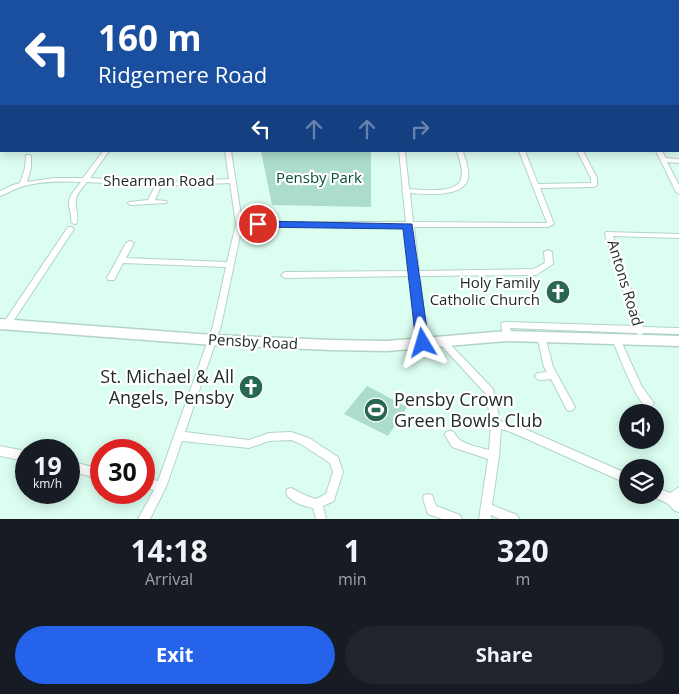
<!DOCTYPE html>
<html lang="en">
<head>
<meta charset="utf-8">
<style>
	body { margin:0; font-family:"Open Sans",sans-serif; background:#20242c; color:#f1f3f6; height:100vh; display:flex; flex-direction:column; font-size:19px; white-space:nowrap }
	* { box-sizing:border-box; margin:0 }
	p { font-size:16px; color:#9ea1a6 }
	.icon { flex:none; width:28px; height:28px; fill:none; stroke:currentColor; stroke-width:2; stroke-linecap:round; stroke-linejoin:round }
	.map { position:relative; height:519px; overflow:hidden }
	.sheet { display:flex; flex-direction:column; background:#171b24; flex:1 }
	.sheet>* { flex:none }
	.top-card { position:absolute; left:0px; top:0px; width:680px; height:152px; box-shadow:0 2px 12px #0003; background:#1a4fa0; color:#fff; overflow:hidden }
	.controls { position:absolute; left:619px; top:404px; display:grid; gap:10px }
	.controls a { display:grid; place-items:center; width:45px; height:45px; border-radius:50%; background:#171b24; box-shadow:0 2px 12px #0003; font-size:25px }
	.speed { position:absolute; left:15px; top:439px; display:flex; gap:10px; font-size:25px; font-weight:700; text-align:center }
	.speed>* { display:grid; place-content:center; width:65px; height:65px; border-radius:50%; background:#171b24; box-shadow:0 2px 12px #0003; line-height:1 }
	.speed small { font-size:12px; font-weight:400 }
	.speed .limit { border:8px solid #d22; background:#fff; color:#111 }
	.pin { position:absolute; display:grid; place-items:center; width:42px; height:42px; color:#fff; margin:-21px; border:2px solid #fff; border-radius:50%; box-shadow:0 1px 5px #0007 }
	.me { position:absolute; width:55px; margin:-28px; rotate:353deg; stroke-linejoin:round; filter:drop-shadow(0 0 4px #0008) }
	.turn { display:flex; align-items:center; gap:18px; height:105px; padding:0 15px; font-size:22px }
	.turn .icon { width:65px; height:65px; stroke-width:2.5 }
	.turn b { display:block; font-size:35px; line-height:42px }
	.lanes { display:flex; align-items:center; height:48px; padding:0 15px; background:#0003; justify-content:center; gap:25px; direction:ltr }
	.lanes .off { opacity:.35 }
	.eta { display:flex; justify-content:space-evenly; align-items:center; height:85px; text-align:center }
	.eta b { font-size:30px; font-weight:700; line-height:35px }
	.primary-button { display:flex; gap:10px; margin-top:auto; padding:10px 15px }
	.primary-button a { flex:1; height:58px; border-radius:30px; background:#2563eb; color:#fff; font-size:20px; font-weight:700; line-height:58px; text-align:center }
	.primary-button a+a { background:#20242c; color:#f1f3f6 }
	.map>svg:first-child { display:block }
	.green { fill:#acddca }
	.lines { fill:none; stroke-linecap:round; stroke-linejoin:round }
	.stream { stroke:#64b89b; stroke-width:1 }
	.minor-casing { stroke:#b2d4c6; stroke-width:2 }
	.secondary-casing { stroke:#b2d4c6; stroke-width:3 }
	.minor { fill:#fff; fill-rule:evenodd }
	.secondary { fill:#fff; fill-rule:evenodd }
	.route { fill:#2563eb; stroke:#184099 }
	.labels { text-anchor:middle; stroke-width:4.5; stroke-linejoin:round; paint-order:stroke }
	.park-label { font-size:15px; fill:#054f3b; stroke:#fff }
	.street-label { font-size:15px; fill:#202d28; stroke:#fff }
	.poi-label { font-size:15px; fill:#202d28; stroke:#fff; text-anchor:end }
	.near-poi-label { font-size:18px; fill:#202d28; stroke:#fff; text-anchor:end }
</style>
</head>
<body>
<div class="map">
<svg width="679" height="519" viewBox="0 0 679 519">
	<rect width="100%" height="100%" fill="#dbfef0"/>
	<path class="green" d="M261,151H371V207L272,205Z
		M367,386L407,407L388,436L344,414Z"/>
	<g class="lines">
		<path class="stream" d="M569,0L574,1"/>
		<g class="minor-casing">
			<path id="minor" d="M37,0H51L48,1H36Z
				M129,0H133L132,1H128Z
				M211,0H215V1H211Z
				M253,0H257V1H253Z
				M260,0H295L293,1H259Z
				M360,0H364L365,1H361Z
				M399,0H403V1H399Z
				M0,4H1V6H0Z
				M0,52H1V54H0Z
				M0,80H1V83H0Z
				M1,122V126L0,127V123Z
				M103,151H109L90,178L169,182L229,179L225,151H231L242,222H406L403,193L402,191L403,190L399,151H405L409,189C422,190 457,194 461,179C464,170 459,159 457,151H463C465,159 470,170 468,179C463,198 425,194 410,193L413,222L547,223L519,151H525L538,184L591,183V178L577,151H583L597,178V185L594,187L540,188L554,224L548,227H414L419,271L534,269L545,263L544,252L548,250L552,252L553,264L536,275L420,276L427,343L426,345L423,346L420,345L419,343L412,276L285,278L281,275L285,272L411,271L407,227L242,226L221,326L185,432L249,440L269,433L291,432L309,438L338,457L343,472L335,497L334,501L323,506L326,519H316L313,508C303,506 290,502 286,493L287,489L291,488L307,496L316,499L326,494L333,472L330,463L301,444L291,440L269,441L249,448L182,441L166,487L150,519H138L154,490L144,488V478L158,481L213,326L226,267L123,263L114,280H108L107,278L126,243L130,241L134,243L126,258L227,262L236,224L230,183L161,186L155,200L166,201L167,202L166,203L131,205L129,204L128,203L129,202L148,200L155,186L87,182C83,187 77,193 76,199C74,208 80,215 76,224H74L71,222C72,216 70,211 69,205C68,196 76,189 81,182C60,181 38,181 18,188C12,190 6,194 0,196V191L13,185L20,183L25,168L26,155H30L31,156V168L27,182L54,178H83Z
				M656,151H662L666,158L679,159V163L667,162L679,185V194L676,192Z
				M68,227H72L74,229L10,326H4L3,324L4,322Z
				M606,232L679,234V238L613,236L643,327L679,328V334L644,333L640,335L636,333L510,328L511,336L510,338L507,339L504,338L501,325L502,323L505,322L634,326L605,234Z
				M541,333L544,334L545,336L553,367L575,407L573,410L570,411L567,410L551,379L540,380L537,379L535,376L537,373L547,372L544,367L537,336L538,334Z
				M616,336L619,337L620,339L642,387L654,403L652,406C651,406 650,407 648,407C637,405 617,350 612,339L613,337Z
				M443,339L446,340L493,389L500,421L516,425L628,474V484L511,432L501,429L499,456L492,505L517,515L519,519H500L491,515V519H479L488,459L452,447L445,435L446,432C456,429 453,434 459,439C463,444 482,448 489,450L491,424L486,394L440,344L439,342L440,340Z
				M0,446L26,451V461L0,456Z
				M69,461L101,469V479L69,471Z
				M655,487L670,493L679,487V512L675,511L667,503L651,496L655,495Z
				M428,494L432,495L436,506L460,515L462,519H442L428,514L423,499L424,495Z"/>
		</g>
		<g class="secondary-casing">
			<path id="secondary" d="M0,319L213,335L331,340L387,341L507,331L679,336V346L507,341L387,351L331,350L213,345L0,329Z"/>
		</g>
		<use href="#minor" class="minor"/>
		<use href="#secondary" class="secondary"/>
	</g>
	<path class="route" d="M258,221L412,224L429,343L428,347H418L416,343L403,229L254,227V222Z"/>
	<defs>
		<g id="church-disc" transform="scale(1.25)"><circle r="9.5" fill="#296753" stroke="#fff"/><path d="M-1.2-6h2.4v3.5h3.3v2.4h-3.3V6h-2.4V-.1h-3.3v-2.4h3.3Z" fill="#fff"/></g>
		<g id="stadium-disc" transform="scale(1.25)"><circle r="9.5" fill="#296753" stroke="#fff"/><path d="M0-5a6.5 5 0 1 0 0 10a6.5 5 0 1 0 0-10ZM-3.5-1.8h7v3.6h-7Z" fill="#fff"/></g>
	</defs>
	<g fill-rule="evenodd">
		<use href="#church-disc" x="558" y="292"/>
		<use href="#church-disc" x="251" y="387"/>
		<use href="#stadium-disc" x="376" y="410"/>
	</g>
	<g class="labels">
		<g class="park-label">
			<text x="319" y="183">Pensby Park</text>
		</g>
		<g class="street-label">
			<text x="159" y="186">Shearman Road</text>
			<text transform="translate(625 283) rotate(73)" y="5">Antons Road</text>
			<text transform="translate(253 342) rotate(3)" y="5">Pensby Road</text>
		</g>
		<g class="poi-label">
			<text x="540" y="288">Holy Family<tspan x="540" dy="17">Catholic Church</tspan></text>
		</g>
		<g class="near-poi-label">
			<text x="234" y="383">St. Michael &amp; All<tspan x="234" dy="21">Angels, Pensby</tspan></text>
			<text x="394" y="406" text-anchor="start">Pensby Crown<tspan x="394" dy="21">Green Bowls Club</tspan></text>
		</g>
	</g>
</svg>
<div class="controls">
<a><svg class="icon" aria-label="sound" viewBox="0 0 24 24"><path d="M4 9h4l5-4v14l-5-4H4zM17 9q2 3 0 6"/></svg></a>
<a><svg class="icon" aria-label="layers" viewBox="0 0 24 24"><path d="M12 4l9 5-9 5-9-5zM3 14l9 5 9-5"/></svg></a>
</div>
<div class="speed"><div>19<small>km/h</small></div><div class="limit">30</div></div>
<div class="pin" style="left:258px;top:224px;background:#d93025"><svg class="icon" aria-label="arrive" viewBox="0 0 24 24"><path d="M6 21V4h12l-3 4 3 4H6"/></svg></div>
<svg class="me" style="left:423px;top:343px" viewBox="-20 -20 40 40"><path d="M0-17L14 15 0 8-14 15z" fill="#2563eb" stroke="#fff" stroke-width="4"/></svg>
<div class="top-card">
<div class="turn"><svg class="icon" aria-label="left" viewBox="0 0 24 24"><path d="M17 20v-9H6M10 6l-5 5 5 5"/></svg><div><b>160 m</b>Ridgemere Road</div></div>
<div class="lanes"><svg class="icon" aria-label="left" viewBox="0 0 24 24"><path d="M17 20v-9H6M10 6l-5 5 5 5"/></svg><svg class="icon off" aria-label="ahead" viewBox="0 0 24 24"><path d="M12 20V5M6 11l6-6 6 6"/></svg><svg class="icon off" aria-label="ahead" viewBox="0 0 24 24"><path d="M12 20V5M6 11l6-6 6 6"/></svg><svg class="icon off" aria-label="right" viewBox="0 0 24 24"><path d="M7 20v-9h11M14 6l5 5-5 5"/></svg></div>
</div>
</div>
<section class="sheet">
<div class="eta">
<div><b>14:18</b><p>Arrival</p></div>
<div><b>1</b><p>min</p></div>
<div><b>320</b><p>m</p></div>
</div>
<div class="primary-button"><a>Exit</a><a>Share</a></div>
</section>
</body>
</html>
